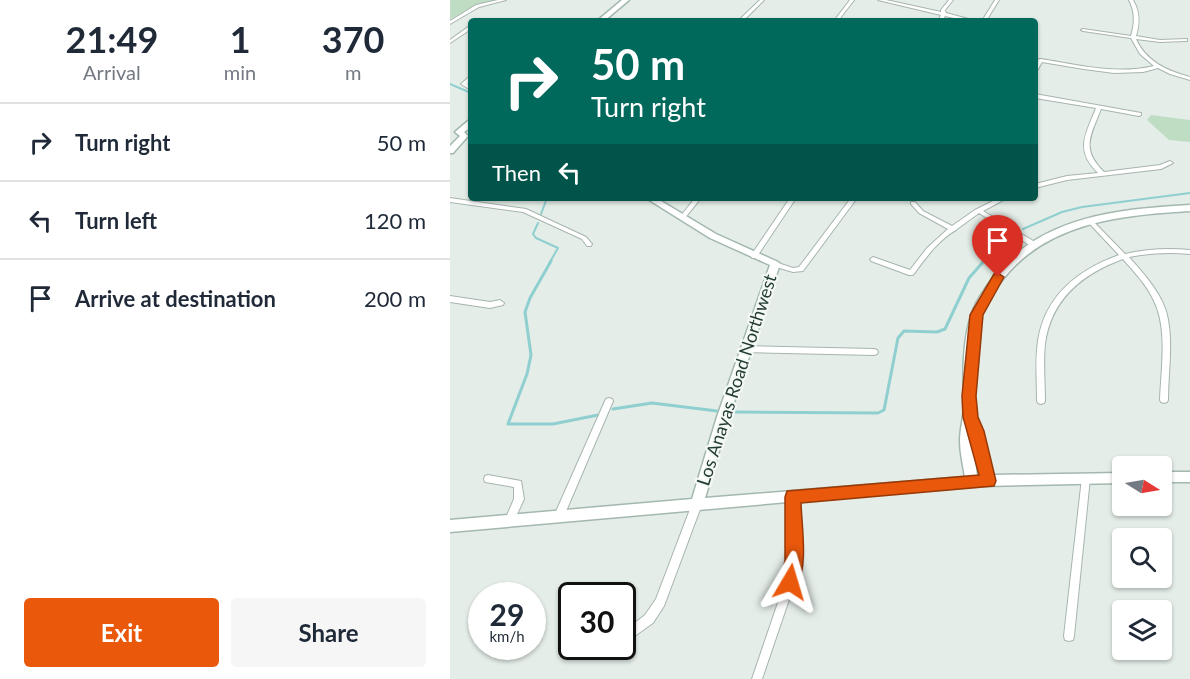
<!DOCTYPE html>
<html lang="en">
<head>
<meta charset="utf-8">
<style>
	body { margin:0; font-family:Lato,sans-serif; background:#f6f6f7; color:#1f2937; height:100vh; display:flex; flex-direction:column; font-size:22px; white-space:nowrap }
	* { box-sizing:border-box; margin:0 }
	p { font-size:20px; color:#747a83 }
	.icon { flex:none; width:33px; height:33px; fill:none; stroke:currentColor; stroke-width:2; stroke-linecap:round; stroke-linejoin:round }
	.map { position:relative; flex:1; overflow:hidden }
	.drawer { display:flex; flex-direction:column; background:#fff; width:450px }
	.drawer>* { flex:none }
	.guide { position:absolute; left:18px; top:18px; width:570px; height:183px; border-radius:6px; box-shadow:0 2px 4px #0004; background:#00695c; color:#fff; overflow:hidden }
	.needle { width:39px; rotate:101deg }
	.buttons { position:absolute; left:662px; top:456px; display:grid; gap:12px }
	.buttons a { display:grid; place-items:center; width:60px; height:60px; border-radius:6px; background:#fff; box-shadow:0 2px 4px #0004; font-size:30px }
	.speed { position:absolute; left:18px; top:582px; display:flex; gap:12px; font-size:30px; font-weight:700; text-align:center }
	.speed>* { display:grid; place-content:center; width:78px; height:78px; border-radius:50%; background:#fff; box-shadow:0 2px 4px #0004; line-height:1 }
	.speed small { font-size:15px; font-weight:400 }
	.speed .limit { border:3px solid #111; border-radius:9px; background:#fff; color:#111 }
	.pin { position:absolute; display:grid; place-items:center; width:51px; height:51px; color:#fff; margin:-62px -26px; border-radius:50% 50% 50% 0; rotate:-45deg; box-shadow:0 0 6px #0007 }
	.pin .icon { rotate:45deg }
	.me { position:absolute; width:66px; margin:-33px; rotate:7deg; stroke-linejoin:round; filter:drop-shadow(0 0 4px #0008) }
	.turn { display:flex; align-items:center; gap:21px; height:126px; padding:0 24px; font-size:27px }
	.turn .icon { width:78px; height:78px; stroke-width:2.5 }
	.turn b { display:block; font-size:42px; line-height:51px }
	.then { display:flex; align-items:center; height:57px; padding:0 24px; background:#0003; gap:12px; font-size:22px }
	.eta { display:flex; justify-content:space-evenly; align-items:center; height:102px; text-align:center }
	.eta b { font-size:36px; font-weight:700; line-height:42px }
	.action { display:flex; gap:12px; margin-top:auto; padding:12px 24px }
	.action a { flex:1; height:69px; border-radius:6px; background:#ea580c; color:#fff; font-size:24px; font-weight:700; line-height:69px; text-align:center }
	.action a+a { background:#f6f6f7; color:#1f2937 }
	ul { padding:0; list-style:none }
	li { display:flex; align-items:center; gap:18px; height:78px; padding:0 24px; border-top:2px solid #e0e1e3 }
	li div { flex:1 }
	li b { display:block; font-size:22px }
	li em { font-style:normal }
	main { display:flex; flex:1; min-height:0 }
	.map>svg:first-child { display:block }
	.green { fill:#beddc2 }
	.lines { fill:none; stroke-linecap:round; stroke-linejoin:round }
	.stream-far1 { stroke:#8fcfd0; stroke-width:2 }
	.stream { stroke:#8fcfd0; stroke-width:3 }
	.street-casing { stroke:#a7b5ae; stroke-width:2 }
	.secondary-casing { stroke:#a3b8ae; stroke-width:3 }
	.street { fill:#fff; fill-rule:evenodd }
	.secondary { fill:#fff; fill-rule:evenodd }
	.route { fill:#ea580c; stroke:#983908; stroke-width:1.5 }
	.labels { text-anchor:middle; stroke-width:4.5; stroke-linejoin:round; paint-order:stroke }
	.street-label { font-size:18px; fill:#243e33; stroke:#f5f9f6 }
</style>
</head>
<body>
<main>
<section class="drawer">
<div class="eta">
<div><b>21:49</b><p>Arrival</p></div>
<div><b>1</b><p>min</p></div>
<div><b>370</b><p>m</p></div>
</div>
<ul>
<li><svg class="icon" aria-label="right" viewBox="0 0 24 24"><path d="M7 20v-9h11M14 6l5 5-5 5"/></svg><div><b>Turn right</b></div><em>50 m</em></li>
<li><svg class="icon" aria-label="left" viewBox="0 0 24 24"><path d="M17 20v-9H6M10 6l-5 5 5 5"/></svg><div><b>Turn left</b></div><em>120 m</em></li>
<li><svg class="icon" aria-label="arrive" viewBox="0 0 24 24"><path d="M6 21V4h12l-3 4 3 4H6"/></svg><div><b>Arrive at destination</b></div><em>200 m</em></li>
</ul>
<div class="action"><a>Exit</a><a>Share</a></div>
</section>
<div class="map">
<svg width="740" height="679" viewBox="0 0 740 679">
	<rect width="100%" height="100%" fill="#e4ede8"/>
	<path class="green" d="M0,0H52L27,4L0,19Z
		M701,115L740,120V142L719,140L697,120Z"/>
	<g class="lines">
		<path class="stream-far1" d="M0,84L21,93
			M91,214L97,198
			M88,223L83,234L86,238L108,248L100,262
			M573,229L612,212L632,207L740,193
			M532,262L559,238"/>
		<path class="stream" d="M101,261L80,298L75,312L81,355L77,374L58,424H103L148,415
			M163,409L202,403L267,411
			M283,412L428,413L434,410L448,338L454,331L487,332L495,329L519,278L534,261"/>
		<g class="street-casing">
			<path id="street" d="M48,0H56L29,7L0,24V21L26,5Z
				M310,0H314L293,21H288Z
				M400,0H404L388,21H384Z
				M428,0H436L491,12V10L499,0H503L495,10L496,13L526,21H518L495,16L492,21H488L491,15Z
				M545,0H549L536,21H532Z
				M679,0H683C690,12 690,23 686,36L710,40L737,39V41H735L710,42L686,39C696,62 718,71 740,77V80L720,74L708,68L693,72L664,73L634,69L592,62L587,71H585V66L589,59H591C629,65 666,75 704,66L690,54L681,38L633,31L631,30L633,29L681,36C685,22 685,12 679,0Z
				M18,27H21V29L0,43V40Z
				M19,77H21V81L17,84L21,86V90L11,84Z
				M585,94L691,113V115L689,116L651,109C641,135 630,149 654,172L710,165L720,161L723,163L711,169L617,180L585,188V184L617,176L648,173C624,150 636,134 646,108L585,98Z
				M0,198L76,209L136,237L142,244L141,246H137L132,239L73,212L0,202Z
				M245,198H251L234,219H230V217Z
				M340,198H346L306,258H302L301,256L302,254Z
				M401,198H407L353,271L343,272L323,266L322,264L325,262L343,268L349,267Z
				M549,198H557L533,211L585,242L586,244L585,246H581L529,213L507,229L506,230C489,239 475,259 463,275H459L421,261L420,259L423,257L460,270L477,248L498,229L469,213L461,204V202H465L473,211L502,226L525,210Z
				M639,218L641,219L675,254C697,249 717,248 740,250V254C719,252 700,253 679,257C693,273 709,290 716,311C724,339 718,371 718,400L717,402L714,403L711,402L710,400C711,369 718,329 704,301C697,285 684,272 673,259C632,274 601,299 595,344C593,363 595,382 595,401L594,403L591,404L588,403L587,401C587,381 585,361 588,341C595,295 628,270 669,255L637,221V219Z
				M0,296L40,302L50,300L54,303L53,305L40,308L0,302Z
				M295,346L424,349L427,350L428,352L427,354L424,355L295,352L292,351L291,349L292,347Z
				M159,398L162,399L163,401L114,516L112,519L109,520L106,519L104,516L155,401L156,399Z
				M636,474L639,475L640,478L624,636L623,640L619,641L615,640L614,636L632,478L633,475Z
				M38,475L71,481L74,499L63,523L60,524L57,523L55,520L64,499V487L35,482L34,479L35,476Z
				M343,493L346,494L348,497L349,560L345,582L312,679H302L335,582L339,560L338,497L340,494Z
				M247,500L250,501L252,504L214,606L203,623L172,645V633L195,615L206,599L242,504L244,501Z"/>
		</g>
		<g class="secondary-casing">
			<path id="secondary" d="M172,0H179L154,21H147Z
				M18,121H21V127L14,132L18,136L3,153H0V146L10,136L5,132Z
				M196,198H206L266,234L328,262L330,264L279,417L255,498L515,477C513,465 510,453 510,441C510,428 514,417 514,405C513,374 512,339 523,310C528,297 537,286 545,275C593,216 669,209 740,205V211C672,215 598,222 553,279C546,288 538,298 533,309C521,340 523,381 526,414C526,420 530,425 532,431C537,445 539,461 543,475L672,473V483L533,486L429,494L0,532V520L242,499L267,417L320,265L260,238ZM522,439L531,476H527Z
				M711,472H740V482H711Z"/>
		</g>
		<use href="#street" class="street"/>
		<use href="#secondary" class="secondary"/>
	</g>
	<path class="route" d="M548,273L554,277L533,315L526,396L528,417L534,431L546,481L544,486L351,503C352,530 358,563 347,588L340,591L334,588L331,582L335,560V497L337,491L529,475L513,417L512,396L520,315L544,274Z"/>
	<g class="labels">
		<g class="street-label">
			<text transform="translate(287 380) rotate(-72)" y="6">Los Anayas Road Northwest</text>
		</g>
	</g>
</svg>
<div class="buttons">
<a><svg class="needle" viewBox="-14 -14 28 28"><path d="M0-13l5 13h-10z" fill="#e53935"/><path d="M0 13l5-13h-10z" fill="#747a83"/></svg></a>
<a><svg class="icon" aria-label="search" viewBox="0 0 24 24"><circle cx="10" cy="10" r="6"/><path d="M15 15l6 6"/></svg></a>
<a><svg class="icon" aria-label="layers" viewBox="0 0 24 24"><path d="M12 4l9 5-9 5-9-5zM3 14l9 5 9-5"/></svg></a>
</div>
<div class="speed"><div>29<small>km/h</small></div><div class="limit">30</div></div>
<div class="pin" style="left:548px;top:277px;background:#d93025"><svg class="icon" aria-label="arrive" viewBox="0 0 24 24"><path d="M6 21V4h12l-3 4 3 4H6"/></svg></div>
<svg class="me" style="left:340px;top:582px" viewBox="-20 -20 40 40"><path d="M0-17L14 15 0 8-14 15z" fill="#ea580c" stroke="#fff" stroke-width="4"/></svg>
<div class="guide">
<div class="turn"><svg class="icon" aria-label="right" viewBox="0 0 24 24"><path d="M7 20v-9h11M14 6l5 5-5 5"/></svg><div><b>50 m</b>Turn right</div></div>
<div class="then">Then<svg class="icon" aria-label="left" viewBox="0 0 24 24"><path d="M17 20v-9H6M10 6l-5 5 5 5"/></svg></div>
</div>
</div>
</main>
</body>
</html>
